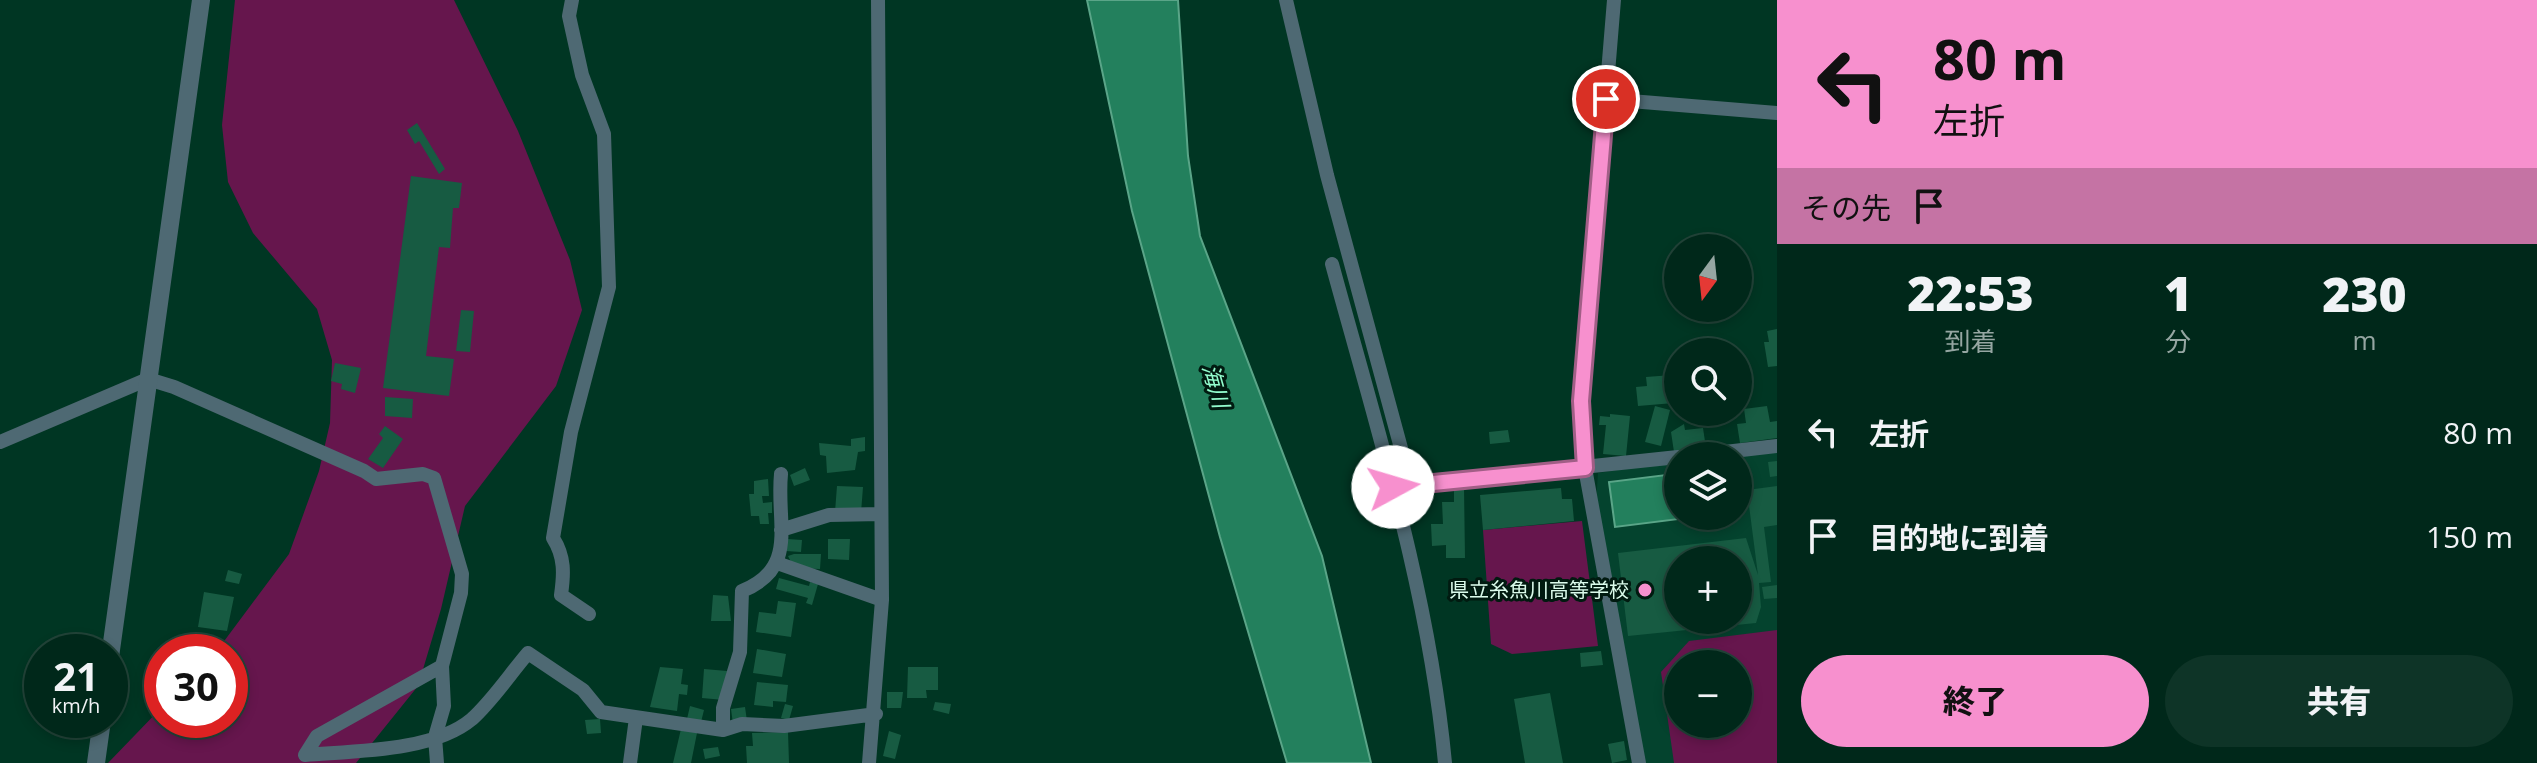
<!DOCTYPE html>
<html lang="ja">
<head>
<meta charset="utf-8">
<style>
	body { margin:0; font-family:"Open Sans","Noto Sans JP",sans-serif; background:#0e3427; color:#f1f3f6; height:100vh; display:flex; flex-direction:column; font-size:30px; white-space:nowrap }
	* { box-sizing:border-box; margin:0 }
	p { font-size:26px; color:#95a6a2 }
	.icon { flex:none; width:44px; height:44px; fill:none; stroke:currentColor; stroke-width:2; stroke-linecap:round; stroke-linejoin:round }
	.map { position:relative; flex:1; overflow:hidden }
	.panel { display:flex; flex-direction:column; background:#00281a; width:760px }
	.panel>* { flex:none }
	.top-card { background:#f790ce; color:#111; overflow:hidden }
	.needle { width:52px; rotate:195deg }
	.buttons { position:absolute; left:1664px; top:234px; display:grid; gap:16px }
	.buttons a { display:grid; place-items:center; width:88px; height:88px; border-radius:50%; background:#00281a; box-shadow:0 4px 12px #0003,0 0 0 2px #224439; font-size:40px }
	.speed { position:absolute; left:24px; top:634px; display:flex; gap:16px; font-size:40px; font-weight:700; text-align:center }
	.speed>* { display:grid; place-content:center; width:104px; height:104px; border-radius:50%; background:#00281a; box-shadow:0 4px 12px #0003,0 0 0 2px #224439; line-height:1 }
	.speed small { font-size:20px; font-weight:400 }
	.speed .limit { border:12px solid #d22; background:#fff; color:#111 }
	.pin { position:absolute; display:grid; place-items:center; width:68px; height:68px; color:#fff; margin:-34px; border:4px solid #fff; border-radius:50%; box-shadow:0 2px 8px #0007 }
	.me { position:absolute; width:88px; margin:-44px; rotate:84deg; stroke-linejoin:round; filter:drop-shadow(0 0 6px #0008) }
	.turn { display:flex; align-items:center; gap:28px; height:168px; padding:0 24px; font-size:36px }
	.turn .icon { width:104px; height:104px; stroke-width:2.5 }
	.turn b { display:block; font-size:56px; line-height:68px }
	.then { display:flex; align-items:center; height:76px; padding:0 24px; background:#0003; gap:16px; font-size:30px }
	.eta { display:flex; justify-content:space-evenly; align-items:center; height:136px; text-align:center }
	.eta b { font-size:48px; font-weight:800; line-height:56px }
	.primary-button { display:flex; gap:16px; margin-top:auto; padding:16px 24px }
	.primary-button a { flex:1; height:92px; border-radius:48px; background:#f790ce; color:#111; font-size:32px; font-weight:800; line-height:92px; text-align:center }
	.primary-button a+a { background:#0e3427; color:#f1f3f6 }
	ul { padding:0; list-style:none }
	li { display:flex; align-items:center; gap:24px; height:104px; padding:0 24px }
	li div { flex:1 }
	li b { display:block; font-size:30px }
	li em { font-style:normal }
	main { display:flex; flex:1; min-height:0 }
	.map>svg:first-child { display:block }
	.built { fill:#04432e; fill-rule:evenodd }
	.green { fill:#66164d; fill-rule:evenodd }
	.water { fill:#23805d; stroke:#5aa588; stroke-width:2 }
	.building { fill:#175b42; fill-rule:evenodd }
	.lines { fill:none; stroke-linecap:round; stroke-linejoin:round }
	.minor { stroke:#4e6973; stroke-width:14 }
	.tertiary { stroke:#4e6973; stroke-width:18 }
	.route-casing { stroke:#a15e86; stroke-width:20 }
	.route { stroke:#f790ce; stroke-width:14 }
	.poi-dot { fill:#f790ce; stroke:#011a10; stroke-width:3 }
	.labels { text-anchor:middle; stroke-width:6; stroke-linejoin:round; paint-order:stroke }
	.poi-label { font-size:20px; fill:#dbfbeb; stroke:#011a10; text-anchor:end }
	.water-label { font-size:22px; font-style:italic; fill:#93fdce; stroke:#011a10 }
</style>
</head>
<body>
<main>
<div class="map">
<svg width="1777" height="763" viewBox="0 0 1777 763">
	<rect width="100%" height="100%" fill="#003623"/>
	<path class="built" d="M1777,450V763H1644L1596,502L1598,473L1678,461V516H1738V456ZM1678,560H1738V620H1678ZM1678,664H1738V724H1678Z"/>
	<path class="green" d="M235,0H454L518,131L570,260L582,310L556,386L465,506L441,609L418,686L356,763H108L162,707V720H230V652H216L289,554L319,471L330,423L332,360L317,309L253,233L228,182L222,125Z
		M1582,521L1598,646L1512,654L1491,644L1483,530Z
		M1777,630V763H1674L1661,672L1689,641ZM1678,664H1738V724H1678Z"/>
	<path class="water" d="M1087,0H1178L1188,156L1200,236L1322,556L1371,763H1287L1220,537L1132,211Z
		M1674,474L1679,519L1615,527L1609,482Z"/>
	<path class="building" d="M417,123L445,169L439,174L419,141L415,144L407,130Z
		M411,176L462,183L459,208H453L450,248L439,247L426,356L454,359L449,396L383,388Z
		M461,310L474,311L470,352L456,351Z
		M1777,329V366L1768,367L1764,342H1769L1767,331Z
		M335,363L361,368L355,393L341,389L342,384L331,381Z
		M1672,375L1674,403L1638,406L1636,387L1647,386L1646,377Z
		M385,397L413,399L412,418L385,416Z
		M1655,406L1670,410L1661,446L1645,442Z
		M1767,406L1770,422L1777,421V438L1740,443L1737,424L1746,423L1744,409Z
		M1610,414L1630,416L1626,456L1603,454L1606,425H1599L1600,416L1610,417Z
		M1684,424L1685,430L1703,428L1706,448L1674,452L1671,432Z
		M385,426L403,439L383,468L368,459L383,438L379,434Z
		M1508,430L1510,442L1490,444L1489,432Z
		M865,437V451L858,452L855,470L827,473L826,456L820,455L819,443L851,446V439Z
		M1777,461V476L1770,477L1768,462Z
		M805,468L810,480L794,486L790,475Z
		M768,479L769,496H762L763,503L772,502V513H768L769,524H760L759,516H751L749,494H754V481Z
		M837,486L863,487L861,513L835,512Z
		M1777,486V525L1764,527L1771,582L1759,583L1761,607L1756,623L1628,636L1618,553L1746,538L1758,575L1747,490ZM1678,560H1738V620H1678Z
		M1454,487H1464L1465,558H1446V545L1432,546L1431,524H1443L1442,502H1454Z
		M1561,488L1562,499H1572L1574,521L1483,530L1480,495Z
		M787,539L802,540L801,552L786,551Z
		M828,539H850L849,560L828,559Z
		M794,554H821L820,569L794,568L788,556Z
		M228,570L242,574L239,584L225,581Z
		M779,578L809,586L810,582L818,584L812,605L806,603L808,598L776,589Z
		M1777,585V598L1764,599L1762,587Z
		M204,592L234,597L227,631L198,627Z
		M713,595L728,596L731,621H711Z
		M778,601L796,603L791,637L756,632L759,612L776,614Z
		M757,649L786,654L782,677L753,673Z
		M1601,651L1603,665L1581,667L1580,653Z
		M660,667L683,669L681,684L688,685L687,695L679,694L677,711L650,707Z
		M908,667H938V690H926L927,698H907Z
		M704,669L727,671L724,700L702,698Z
		M757,682L788,685L786,702L773,701V707L754,705Z
		M887,692H903L901,708H887Z
		M1550,693L1563,763H1525L1514,699Z
		M935,702L951,704L949,714L933,710Z
		M785,704L793,706L789,720L781,718Z
		M690,706L704,710L701,722L687,719Z
		M745,707L747,721L733,724L731,709Z
		M600,719L601,733L587,734L585,720Z
		M681,729L697,733L691,763H673Z
		M889,731L901,735L895,759L883,756Z
		M788,732L789,763H747L746,746H753L752,733Z
		M1624,741L1627,760L1612,763L1608,744Z
		M718,747L720,756L705,759L703,749Z"/>
	<g class="lines">
		<path class="minor" d="M572,0L569,16L582,75L604,134L609,287L571,432L553,538C565,557 564,574 561,595L589,614
			M1286,0L1327,175L1411,485
			M1614,0L1581,401L1585,468L1639,763
			M1606,99L1777,113
			M1332,264C1377,429 1429,592 1445,763
			M0,442L148,379L174,387L364,471L376,479L423,474L434,478L462,574L461,593L442,666L317,736L305,755C353,751 433,752 472,719C493,700 510,674 528,653L583,690L601,712L723,730L742,724L784,726L876,714
			M1690,456L1777,446
			M1404,486L1678,457
			M781,530L829,515L881,514
			M777,563L882,600
			M723,730V708L740,652L742,591C799,568 776,524 781,474
			M437,763L435,737L444,706L442,666
			M630,763L636,718
			M869,763L882,600L878,0"/>
		<path class="tertiary" d="M110,657L201,0
			M96,763L102,720"/>
	</g>
	<g class="lines">
		<g class="route-casing">
			<path id="route" d="M1393,487L1585,468L1581,401L1606,99"/>
		</g>
		<use href="#route" class="route"/>
	</g>
	<circle class="poi-dot" cx="1645" cy="590" r="8"/>
	<g class="labels">
		<g class="poi-label">
			<text x="1629" y="597">県立糸魚川高等学校</text>
		</g>
		<g class="water-label">
			<text transform="translate(1216 386) rotate(74)" y="8">海川</text>
		</g>
	</g>
</svg>
<div class="buttons">
<a><svg class="needle" viewBox="-14 -14 28 28"><path d="M0-13l5 13h-10z" fill="#e53935"/><path d="M0 13l5-13h-10z" fill="#95a6a2"/></svg></a>
<a><svg class="icon" aria-label="search" viewBox="0 0 24 24"><circle cx="10" cy="10" r="6"/><path d="M15 15l6 6"/></svg></a>
<a><svg class="icon" aria-label="layers" viewBox="0 0 24 24"><path d="M12 4l9 5-9 5-9-5zM3 14l9 5 9-5"/></svg></a>
<a>+</a>
<a>−</a>
</div>
<div class="speed"><div>21<small>km/h</small></div><div class="limit">30</div></div>
<div class="pin" style="left:1606px;top:99px;background:#d93025"><svg class="icon" aria-label="arrive" viewBox="0 0 24 24"><path d="M6 21V4h12l-3 4 3 4H6"/></svg></div>
<svg class="me" style="left:1393px;top:487px" viewBox="-20 -20 40 40"><circle r="19" fill="#fff"/><path d="M0-13L10 11 0 6-10 11z" fill="#f790ce"/></svg>
</div>
<section class="panel">
<div class="top-card">
<div class="turn"><svg class="icon" aria-label="left" viewBox="0 0 24 24"><path d="M17 20v-9H6M10 6l-5 5 5 5"/></svg><div><b>80 m</b>左折</div></div>
<div class="then">その先<svg class="icon" aria-label="arrive" viewBox="0 0 24 24"><path d="M6 21V4h12l-3 4 3 4H6"/></svg></div>
</div>
<div class="eta">
<div><b>22:53</b><p>到着</p></div>
<div><b>1</b><p>分</p></div>
<div><b>230</b><p>m</p></div>
</div>
<ul>
<li><svg class="icon" aria-label="left" viewBox="0 0 24 24"><path d="M17 20v-9H6M10 6l-5 5 5 5"/></svg><div><b>左折</b></div><em>80 m</em></li>
<li><svg class="icon" aria-label="arrive" viewBox="0 0 24 24"><path d="M6 21V4h12l-3 4 3 4H6"/></svg><div><b>目的地に到着</b></div><em>150 m</em></li>
</ul>
<div class="primary-button"><a>終了</a><a>共有</a></div>
</section>
</main>
</body>
</html>
